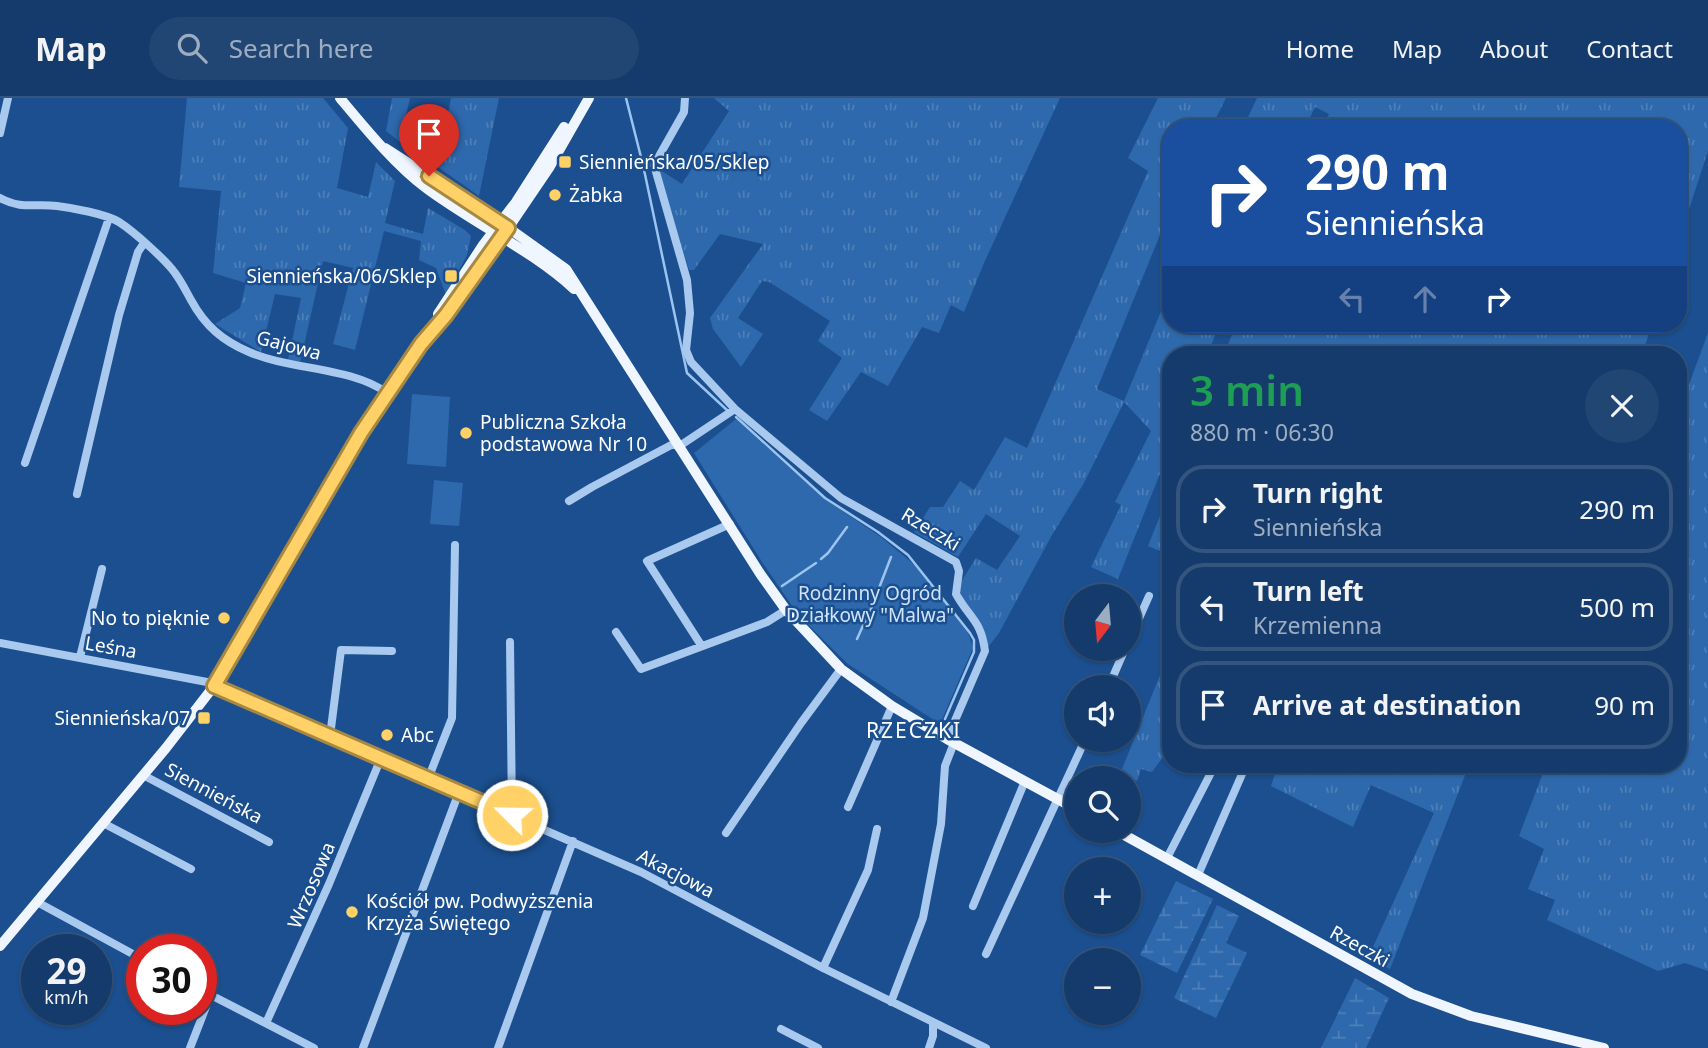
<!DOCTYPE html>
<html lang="en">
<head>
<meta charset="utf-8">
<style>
	body { margin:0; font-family:"Noto Sans",sans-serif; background:#214673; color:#f1f3f6; height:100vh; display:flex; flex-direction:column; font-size:26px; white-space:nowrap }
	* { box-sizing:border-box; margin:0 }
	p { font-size:23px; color:#9dadc1 }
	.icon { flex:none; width:38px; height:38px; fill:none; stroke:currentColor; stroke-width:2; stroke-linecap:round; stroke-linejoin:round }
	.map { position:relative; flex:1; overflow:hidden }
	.panel { position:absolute; left:1162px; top:248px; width:525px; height:427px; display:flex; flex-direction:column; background:#143b6b; border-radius:28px; box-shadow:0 2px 5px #0004,0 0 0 2px #33557e }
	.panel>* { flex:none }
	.guide { position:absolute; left:1162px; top:21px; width:525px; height:214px; border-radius:28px; box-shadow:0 2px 5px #0004,0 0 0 2px #33557e; background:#1a4fa0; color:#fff; overflow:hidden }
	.needle { width:46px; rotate:196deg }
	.buttons { position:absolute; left:1064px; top:486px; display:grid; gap:14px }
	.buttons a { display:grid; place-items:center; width:77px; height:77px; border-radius:50%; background:#143b6b; box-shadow:0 2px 5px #0004,0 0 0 2px #33557e; font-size:35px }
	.speed { position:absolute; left:21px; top:836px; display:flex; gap:14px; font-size:35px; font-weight:700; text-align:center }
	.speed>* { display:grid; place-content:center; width:91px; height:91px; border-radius:50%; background:#143b6b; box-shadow:0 2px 5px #0004,0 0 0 2px #33557e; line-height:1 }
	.speed small { font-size:18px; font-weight:400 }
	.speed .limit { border:10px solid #d22; background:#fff; color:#111 }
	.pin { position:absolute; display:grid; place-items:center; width:60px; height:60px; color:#fff; margin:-72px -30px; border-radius:50% 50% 50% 0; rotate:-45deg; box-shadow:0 0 7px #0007 }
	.pin .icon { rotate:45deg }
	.me { position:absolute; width:77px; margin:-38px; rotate:293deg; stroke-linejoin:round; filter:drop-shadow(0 0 5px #0008) }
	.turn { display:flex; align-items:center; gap:24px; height:147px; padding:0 28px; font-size:32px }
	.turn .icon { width:91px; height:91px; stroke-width:2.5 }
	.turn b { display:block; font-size:49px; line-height:60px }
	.lanes { display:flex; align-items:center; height:66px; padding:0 28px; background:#0003; justify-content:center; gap:35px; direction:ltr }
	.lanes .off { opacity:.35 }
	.round { display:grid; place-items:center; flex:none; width:74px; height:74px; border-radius:37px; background:#214673 }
	.head { display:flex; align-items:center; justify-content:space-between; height:119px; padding:0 28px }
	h1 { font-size:42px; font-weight:600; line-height:52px; color:#1e9e55 }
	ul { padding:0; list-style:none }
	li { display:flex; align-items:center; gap:21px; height:88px; margin:0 14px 10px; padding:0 14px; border:4px solid #33557e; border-radius:28px }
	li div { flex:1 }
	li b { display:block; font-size:26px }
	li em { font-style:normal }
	header { display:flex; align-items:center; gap:42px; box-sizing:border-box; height:98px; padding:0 35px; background:#143b6b; border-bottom:2px solid #33557e }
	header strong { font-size:33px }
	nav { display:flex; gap:38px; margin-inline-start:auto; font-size:24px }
	.search { width:490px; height:63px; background:#214673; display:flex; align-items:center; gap:18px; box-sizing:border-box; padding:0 24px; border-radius:38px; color:#9dadc1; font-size:26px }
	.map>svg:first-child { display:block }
	.grass { fill:url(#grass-tufts) }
	.wetland { fill:url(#wetland-marsh) }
	.green { fill:#2e69ad }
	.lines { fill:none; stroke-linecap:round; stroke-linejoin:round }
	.stream { stroke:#9cc4f0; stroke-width:2.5 }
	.minor { stroke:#a9c9ee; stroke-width:8 }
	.major { stroke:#f0f6ff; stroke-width:10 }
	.route-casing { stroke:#a68842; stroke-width:18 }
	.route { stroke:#ffd166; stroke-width:12 }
	.poi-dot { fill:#ffd166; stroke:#1b4f8f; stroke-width:2.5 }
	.labels { text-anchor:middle; stroke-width:5; stroke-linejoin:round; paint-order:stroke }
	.poi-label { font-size:19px; fill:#fff; stroke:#1b4f8f; text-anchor:start }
	.street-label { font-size:19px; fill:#fff; stroke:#1b4f8f }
	.park-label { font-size:19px; fill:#cfe3fa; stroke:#1b4f8f }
	.neighbourhood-label { font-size:21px; letter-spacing:2px; fill:#fff; stroke:#1b4f8f }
</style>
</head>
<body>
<header>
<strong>Map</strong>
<div class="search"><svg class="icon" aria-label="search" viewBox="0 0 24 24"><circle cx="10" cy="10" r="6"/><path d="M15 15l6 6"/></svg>Search here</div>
<nav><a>Home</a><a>Map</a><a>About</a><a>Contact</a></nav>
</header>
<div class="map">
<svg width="1708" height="950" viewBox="0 0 1708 950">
	<defs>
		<pattern id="grass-tufts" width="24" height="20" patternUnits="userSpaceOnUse" patternTransform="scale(1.75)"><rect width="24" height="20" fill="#2e69ad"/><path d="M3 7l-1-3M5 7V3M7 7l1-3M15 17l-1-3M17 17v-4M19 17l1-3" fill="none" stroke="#4d80b9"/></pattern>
		<pattern id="wetland-marsh" width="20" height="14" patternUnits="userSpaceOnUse" patternTransform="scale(1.75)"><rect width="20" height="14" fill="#2e69ad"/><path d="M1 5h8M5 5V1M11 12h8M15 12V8" fill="none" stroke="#4d80b9"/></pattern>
	</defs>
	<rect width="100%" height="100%" fill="#1b4f8f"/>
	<path class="grass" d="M187,0H323L348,30L337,90L368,99L376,64L395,83L385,125L423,136L428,110L465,132L471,138L467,157L446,197L436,170L419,162L421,143L384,133L355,252L333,246L353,170L323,163L300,265L288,262L301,200L275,196L261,254L215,226L240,210L246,185L213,175L221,93L179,89Z
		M392,0H410L400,44L386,33Z
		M451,0H499L479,98L438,69Z
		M714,0H1060L984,165L964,214L951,207L939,235L922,229L888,288L861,274L827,323L809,312L842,260L818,243L830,223L769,184L762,183L738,220L763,236L741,269L713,231L710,220L763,146L720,136L694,172H689L657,70L682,86L729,13Z
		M1158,0H1226L1211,30H1171V110L1097,291L1124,303L1171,189V226H1220L1207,257H1171V348L1118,481L1091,469L1121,407L1115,404L1151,333L1124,304L1084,385L1052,437L999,535L985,553L960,494L961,484L976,460L997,472L1020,438L986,416L958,459L914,434L930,409H943L960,383L974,392L1005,339L1027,350L1148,73L1128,60Z
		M1257,0H1708V53L1678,145V30H1323L1329,16L1315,9L1305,30H1243Z
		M1236,226H1652L1642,257H1224Z
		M1708,235V873L1685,865L1658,873L1547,822L1555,802L1528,791L1544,751L1519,738L1546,667H1678V316Z
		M1171,390V447L1167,456L1148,448Z
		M1171,550V648L1152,674L1141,671L1137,683L1120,676Z
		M1278,667H1469L1390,871L1368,860L1434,715L1371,687L1353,729L1271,688Z"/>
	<path class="wetland" d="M1176,783L1213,801L1177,875L1140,857Z
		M1217,807L1239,818L1226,845L1247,855L1216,920L1174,900Z
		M1355,880L1389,900L1366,950H1321Z"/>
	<path class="green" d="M412,296L450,299L446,369L407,366Z
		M736,321L823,400L881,439L916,468L968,534L973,550L940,626L848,566L799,518L762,464L694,355Z
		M434,382L463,385L459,428L430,426Z"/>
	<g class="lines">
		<path class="stream" d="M626,0L643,67L687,275L728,313
			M736,319L825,400L878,434L908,457L970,535L974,542V554L945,621
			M821,461L828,455L847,429
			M782,488L816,465
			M869,516L891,459
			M857,541L866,521"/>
		<path class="minor" d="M685,0L684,14L654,67L687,182L690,215L686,252L691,264L735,311L841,400L956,464L959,473L956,496C970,521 981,522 985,553L947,641
			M0,35L8,0
			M0,100C23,112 34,105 57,108C73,110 106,116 119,124C133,133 165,161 175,175C181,183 186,193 191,202C205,228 223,243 249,254C290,272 352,269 387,295
			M678,349L735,311
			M25,365L109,120
			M77,396L119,217L138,154L144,145
			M569,403L592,389L675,345
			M616,534L641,571L767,524L786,512
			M1129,543L1149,498
			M510,544L512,717
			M0,545L207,584L229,595L641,774L823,870L986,950
			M701,547L647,463L730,426
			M80,559L102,471
			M1108,590L1125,551
			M330,638L341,552L392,553
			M143,677L269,744
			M428,681L452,620L455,447
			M848,709L892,608
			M103,725L191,771
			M726,735L801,625L841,571
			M1167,760L1215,667
			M1198,777L1246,667
			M37,804L142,861
			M973,808L1025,683
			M986,856L1085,642
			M823,870L868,772L877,731
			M201,892L314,950
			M891,904L923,820L941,726L945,668L954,645
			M266,925L329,786L381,660
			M781,931L818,950
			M190,950L211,896
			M363,950L459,694
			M498,950L573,743
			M929,950L933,938V925"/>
		<path class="major" d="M340,0C365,30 396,68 426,90C473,125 533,153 574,191
			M385,50L500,124L566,171L761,477L786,512L841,571L892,608L947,641L1076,711
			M438,216L483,147L516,104L564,29
			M1117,733L1412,896L1471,918L1604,950
			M0,848L166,650L214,588L361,335L421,246L446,217L511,126L549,70L589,0"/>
	</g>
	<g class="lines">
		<g class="route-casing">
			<path id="route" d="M429,78L508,130L446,217L421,246L361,335L214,588L512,717"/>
		</g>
		<use href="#route" class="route"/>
	</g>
	<g class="poi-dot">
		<rect x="558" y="57" width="14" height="14" rx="3.5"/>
		<circle cx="555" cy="97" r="7"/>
		<rect x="444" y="171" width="14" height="14" rx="3.5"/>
		<circle cx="466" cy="335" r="7"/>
		<circle cx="224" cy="520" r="7"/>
		<rect x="197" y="613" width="14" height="14" rx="3.5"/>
		<circle cx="387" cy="637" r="7"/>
		<circle cx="352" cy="814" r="7"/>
	</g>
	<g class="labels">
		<g class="poi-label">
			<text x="579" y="71">Siennieńska/05/Sklep</text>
			<text x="569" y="104">Żabka</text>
			<text x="437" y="185" text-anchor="end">Siennieńska/06/Sklep</text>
			<text x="480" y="331">Publiczna Szkoła<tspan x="480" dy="22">podstawowa Nr 10</tspan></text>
			<text x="210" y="527" text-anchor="end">No to pięknie</text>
			<text x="190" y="627" text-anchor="end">Siennieńska/07</text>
			<text x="401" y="644">Abc</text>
			<text x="366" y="810">Kościół pw. Podwyższenia<tspan x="366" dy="22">Krzyża Świętego</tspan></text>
		</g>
		<g class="street-label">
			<text transform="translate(289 247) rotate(15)" y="7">Gajowa</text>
			<text transform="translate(931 431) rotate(31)" y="7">Rzeczki</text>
			<text transform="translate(111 549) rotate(10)" y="7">Leśna</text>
			<text transform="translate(214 695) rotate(28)" y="7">Siennieńska</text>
			<text transform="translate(676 775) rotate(27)" y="7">Akacjowa</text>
			<text transform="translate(311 787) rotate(-67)" y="7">Wrzosowa</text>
			<text transform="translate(1360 848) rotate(29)" y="7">Rzeczki</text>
		</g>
		<g class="park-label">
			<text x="870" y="502">Rodzinny Ogród<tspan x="870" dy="22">Działkowy "Malwa"</tspan></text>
		</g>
		<g class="neighbourhood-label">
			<text x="914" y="640">RZECZKI</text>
		</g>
	</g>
</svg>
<div class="buttons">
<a><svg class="needle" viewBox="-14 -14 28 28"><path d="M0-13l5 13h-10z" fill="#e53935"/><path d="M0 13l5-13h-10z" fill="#9dadc1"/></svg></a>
<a><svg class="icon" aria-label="sound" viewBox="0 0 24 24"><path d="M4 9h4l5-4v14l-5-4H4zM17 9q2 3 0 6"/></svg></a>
<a><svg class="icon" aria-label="search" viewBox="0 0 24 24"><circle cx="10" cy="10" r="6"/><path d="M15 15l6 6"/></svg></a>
<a>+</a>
<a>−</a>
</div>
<div class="speed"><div>29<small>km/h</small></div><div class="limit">30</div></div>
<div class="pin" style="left:429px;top:78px;background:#d93025"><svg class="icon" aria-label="arrive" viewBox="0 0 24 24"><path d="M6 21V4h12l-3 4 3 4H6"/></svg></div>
<svg class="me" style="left:512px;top:717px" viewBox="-20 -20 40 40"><circle r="17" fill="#ffd166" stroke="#fff" stroke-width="3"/><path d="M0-11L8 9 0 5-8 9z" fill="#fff"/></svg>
<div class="guide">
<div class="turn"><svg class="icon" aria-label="right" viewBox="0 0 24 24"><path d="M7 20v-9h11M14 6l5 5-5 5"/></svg><div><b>290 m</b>Siennieńska</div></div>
<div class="lanes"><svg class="icon off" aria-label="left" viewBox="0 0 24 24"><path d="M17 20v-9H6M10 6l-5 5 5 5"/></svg><svg class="icon off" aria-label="ahead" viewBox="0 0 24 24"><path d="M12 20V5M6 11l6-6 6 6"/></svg><svg class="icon" aria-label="right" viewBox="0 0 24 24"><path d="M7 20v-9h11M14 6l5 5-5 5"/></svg></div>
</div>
<section class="panel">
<div class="head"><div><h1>3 min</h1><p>880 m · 06:30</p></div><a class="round"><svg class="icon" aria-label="close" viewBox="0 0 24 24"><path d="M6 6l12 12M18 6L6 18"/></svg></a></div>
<ul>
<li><svg class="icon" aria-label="right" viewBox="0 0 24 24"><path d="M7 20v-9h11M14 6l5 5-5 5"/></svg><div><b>Turn right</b><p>Siennieńska</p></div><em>290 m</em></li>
<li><svg class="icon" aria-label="left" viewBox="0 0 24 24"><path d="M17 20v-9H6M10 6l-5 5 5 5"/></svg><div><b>Turn left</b><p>Krzemienna</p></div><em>500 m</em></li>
<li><svg class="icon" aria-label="arrive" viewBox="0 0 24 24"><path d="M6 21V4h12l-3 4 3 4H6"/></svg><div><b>Arrive at destination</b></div><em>90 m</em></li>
</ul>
</section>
</div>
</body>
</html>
